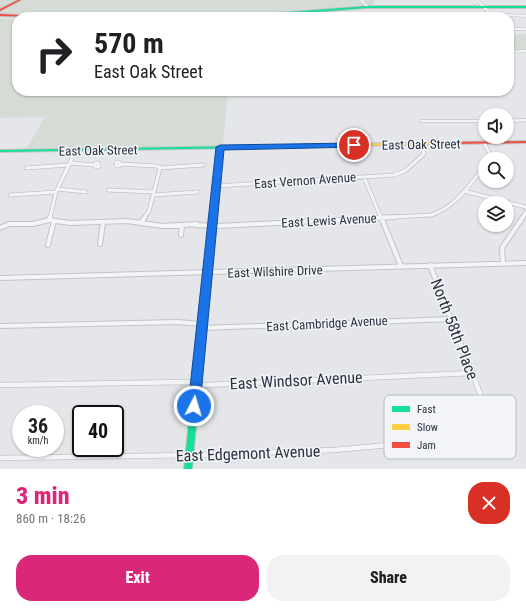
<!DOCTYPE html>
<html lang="en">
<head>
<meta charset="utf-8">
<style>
	body { margin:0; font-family:"Roboto Condensed",sans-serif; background:#f2f2f2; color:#202124; height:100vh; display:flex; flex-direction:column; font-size:15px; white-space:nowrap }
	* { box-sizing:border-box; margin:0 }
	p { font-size:13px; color:#757577 }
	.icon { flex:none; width:22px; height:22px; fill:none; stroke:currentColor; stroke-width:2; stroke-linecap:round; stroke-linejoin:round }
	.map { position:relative; height:469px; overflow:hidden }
	.sheet { display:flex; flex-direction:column; background:#fff; flex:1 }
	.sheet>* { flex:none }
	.banner { position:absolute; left:12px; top:12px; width:502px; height:84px; border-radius:16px; box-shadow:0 1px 3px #0004; background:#fff; color:#202124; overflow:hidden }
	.tools { position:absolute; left:478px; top:108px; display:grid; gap:8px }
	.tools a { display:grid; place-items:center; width:36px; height:36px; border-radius:50%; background:#fff; box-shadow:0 1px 3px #0004; font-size:20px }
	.speed { position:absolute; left:12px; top:405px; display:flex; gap:8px; font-size:20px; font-weight:700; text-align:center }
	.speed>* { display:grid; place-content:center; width:52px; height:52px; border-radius:50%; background:#fff; box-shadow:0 1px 3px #0004; line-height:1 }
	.speed small { font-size:10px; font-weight:400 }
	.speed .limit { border:2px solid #111; border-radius:6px; background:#fff; color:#111 }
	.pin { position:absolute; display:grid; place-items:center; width:34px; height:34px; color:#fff; margin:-17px; border:2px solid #fff; border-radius:50%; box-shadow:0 1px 4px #0007 }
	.me { position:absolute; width:44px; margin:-22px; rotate:5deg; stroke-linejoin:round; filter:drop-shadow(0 0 3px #0008) }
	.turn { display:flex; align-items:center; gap:14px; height:84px; padding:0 16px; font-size:18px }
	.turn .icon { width:52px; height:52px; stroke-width:2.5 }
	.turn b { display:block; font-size:28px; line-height:34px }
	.round { display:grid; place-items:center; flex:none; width:42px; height:42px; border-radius:16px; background:#f2f2f2 }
	.overview { display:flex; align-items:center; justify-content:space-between; height:68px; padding:0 16px }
	h1 { font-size:24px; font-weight:800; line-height:30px; color:#db2777 }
	.button { display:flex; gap:8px; margin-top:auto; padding:8px 16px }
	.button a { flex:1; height:46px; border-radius:16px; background:#db2777; color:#fff; font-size:16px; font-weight:800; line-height:46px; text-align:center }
	.button a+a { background:#f2f2f2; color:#202124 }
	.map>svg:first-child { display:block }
	.green { fill:#d5dcd5 }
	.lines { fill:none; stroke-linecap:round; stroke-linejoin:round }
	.street-far4-casing { stroke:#c2c4c7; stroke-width:3 }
	.street-far3-casing { stroke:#c2c4c7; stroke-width:4 }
	.street-far2-casing { stroke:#c2c4c7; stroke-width:4.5 }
	.street-far1-casing { stroke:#c2c4c7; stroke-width:6 }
	.street-casing { stroke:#c2c4c7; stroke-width:6 }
	.fast-casing { stroke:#c2c4c7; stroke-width:2 }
	.slow-casing { stroke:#c2c4c7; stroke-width:2 }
	.jam-casing { stroke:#c2c4c7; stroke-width:2 }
	.street-far4 { stroke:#f3f4f6; stroke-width:2 }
	.street-far3 { stroke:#f3f4f6; stroke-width:2.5 }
	.street-far2 { stroke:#f3f4f6; stroke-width:3 }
	.street-far1 { stroke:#f3f4f6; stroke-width:4 }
	.street { stroke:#f3f4f6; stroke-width:4.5 }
	.fast { fill:#16e098; fill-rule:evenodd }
	.slow { fill:#ffcf43; fill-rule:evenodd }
	.jam { fill:#f24e42; fill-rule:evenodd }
	.route { fill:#1a73e8; stroke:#114b97 }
	.labels { text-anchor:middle; stroke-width:3; stroke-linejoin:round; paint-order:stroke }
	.street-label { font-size:13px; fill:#2b3341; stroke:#f2f4f7 }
	.near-street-label { font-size:16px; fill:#2b3341; stroke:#f2f4f7 }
	.key { fill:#f2f4f7; stroke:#b6bac0; stroke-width:1 }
	.key-label { font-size:11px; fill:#2b3341 }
</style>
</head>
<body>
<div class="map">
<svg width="526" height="469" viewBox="0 0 526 469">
	<rect width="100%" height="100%" fill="#e4e6e9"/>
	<path class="green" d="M0,0H375L373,6L216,17H63L0,14Z
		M0,18L17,19V91H228L223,146L26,149L45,117L0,118Z
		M526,34V50L509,51V35Z"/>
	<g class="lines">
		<g class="street-far4-casing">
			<path id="street-far4" d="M361,0L368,7
				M477,0L491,14L526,16
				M509,29H526
				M509,52L526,51"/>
		</g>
		<g class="street-far3-casing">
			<path id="street-far3" d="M421,121H485
				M507,121L526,120"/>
		</g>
		<g class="street-far2-casing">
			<path id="street-far2" d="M484,143L491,156L490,159
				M116 164a2 2 0 1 1 4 0a2 2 0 1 1-4 0Z
				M95 165a2 2 0 1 1 4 0a2 2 0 1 1-4 0Z
				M70,163L94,165
				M120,164L157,166L160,168L203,165
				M26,168L69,165
				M364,177L381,218
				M216,186L394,175L405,171L424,154L422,144
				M57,189L86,192
				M108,190L153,192
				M464,191L526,207
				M10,195L56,192
				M153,195L198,192
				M50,218L56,192L76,150
				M144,218L149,211L160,168
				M376,218L431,215C456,207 469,185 485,166
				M522,218L526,212"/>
		</g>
		<g class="street-far1-casing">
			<path id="street-far1" d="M381,217L401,266
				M49,220L50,217
				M141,223L145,217
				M195,225L219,226L395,217
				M0,228L9,224H33L49,220L70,223L127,221L163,226L197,224
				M181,235L182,225
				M100,244L103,223
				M48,245L54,221
				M503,263L502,248L523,217
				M430,265L455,330
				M0,278L526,263
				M0,326L178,322L202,324
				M202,328L452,319"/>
		</g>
		<g class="street-casing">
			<path id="street" d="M0,385L188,382L204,385L473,373
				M0,458L197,455L334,450L411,443L488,441L495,439V432L455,329"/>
		</g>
		<g class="fast-casing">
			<path id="fast" d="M368,6H526V8H368L249,17H238L239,16Z
				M243,146H244V148L0,152V150Z
				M211,233L214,235L192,469H184L208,235Z"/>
		</g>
		<g class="slow-casing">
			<path id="slow" d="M446,142H447V144L243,148L241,147L243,146Z
				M219,146H221L222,147L214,235L211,237L208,235Z"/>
		</g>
		<g class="jam-casing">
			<path id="jam" d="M18,0H21L0,11V9Z
				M0,14L40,16L41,17L0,16Z
				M526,141V143L446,144L444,143L446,142Z"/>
		</g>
		<use href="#street-far4" class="street-far4"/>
		<use href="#street-far3" class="street-far3"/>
		<use href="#street-far2" class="street-far2"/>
		<use href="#street-far1" class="street-far1"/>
		<use href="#street" class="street"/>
		<use href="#fast" class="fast"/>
		<use href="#slow" class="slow"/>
		<use href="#jam" class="jam"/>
	</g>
	<path class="route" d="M354,143L357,144V147L224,150L200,406L198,410L194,412L189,410L188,406L216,147L220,145Z"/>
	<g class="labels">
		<g class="street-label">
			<text transform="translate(421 144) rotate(-1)" y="5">East Oak Street</text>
			<text transform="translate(98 150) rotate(-1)" y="5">East Oak Street</text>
			<text transform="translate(305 180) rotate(-4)" y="5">East Vernon Avenue</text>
			<text transform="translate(329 220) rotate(-3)" y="5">East Lewis Avenue</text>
			<text transform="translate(275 271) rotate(-2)" y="5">East Wilshire Drive</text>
			<text transform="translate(327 323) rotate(-3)" y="5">East Cambridge Avenue</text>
		</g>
		<g class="near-street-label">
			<text transform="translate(455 329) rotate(69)" y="6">North 58th Place</text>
			<text transform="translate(296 380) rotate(-3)" y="6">East Windsor Avenue</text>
			<text transform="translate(248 453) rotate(-2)" y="6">East Edgemont Avenue</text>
		</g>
	</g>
	<rect x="384" y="395" width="132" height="64" rx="6" class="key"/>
	<rect x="392" y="406" width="18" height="6" fill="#16e098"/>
	<rect x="392" y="424" width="18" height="6" fill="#ffcf43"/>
	<rect x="392" y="442" width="18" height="6" fill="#f24e42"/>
	<g class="key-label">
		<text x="417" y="413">Fast</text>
		<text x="417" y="431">Slow</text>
		<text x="417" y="449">Jam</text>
	</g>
</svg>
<div class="tools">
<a><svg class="icon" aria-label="sound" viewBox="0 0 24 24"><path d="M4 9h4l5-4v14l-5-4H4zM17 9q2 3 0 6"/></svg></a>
<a><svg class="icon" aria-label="search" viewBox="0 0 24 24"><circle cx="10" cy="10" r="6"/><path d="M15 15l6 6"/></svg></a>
<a><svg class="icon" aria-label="layers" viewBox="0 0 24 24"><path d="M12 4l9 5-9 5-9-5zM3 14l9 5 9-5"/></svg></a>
</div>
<div class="speed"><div>36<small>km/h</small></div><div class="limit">40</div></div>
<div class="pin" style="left:354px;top:145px;background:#d93025"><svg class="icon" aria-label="arrive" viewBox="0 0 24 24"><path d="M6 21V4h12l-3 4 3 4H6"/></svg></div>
<svg class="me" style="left:194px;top:406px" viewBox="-20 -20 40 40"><circle r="17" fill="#1a73e8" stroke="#fff" stroke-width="3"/><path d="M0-11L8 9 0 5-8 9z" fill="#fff"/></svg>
<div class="banner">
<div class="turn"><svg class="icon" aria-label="right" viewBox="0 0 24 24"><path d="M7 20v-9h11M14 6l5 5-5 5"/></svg><div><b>570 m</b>East Oak Street</div></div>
</div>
</div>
<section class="sheet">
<div class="overview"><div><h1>3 min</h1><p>860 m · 18:26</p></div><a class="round" style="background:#d93025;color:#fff"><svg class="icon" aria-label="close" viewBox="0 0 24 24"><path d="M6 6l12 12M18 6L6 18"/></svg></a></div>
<div class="button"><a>Exit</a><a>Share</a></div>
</section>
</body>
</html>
